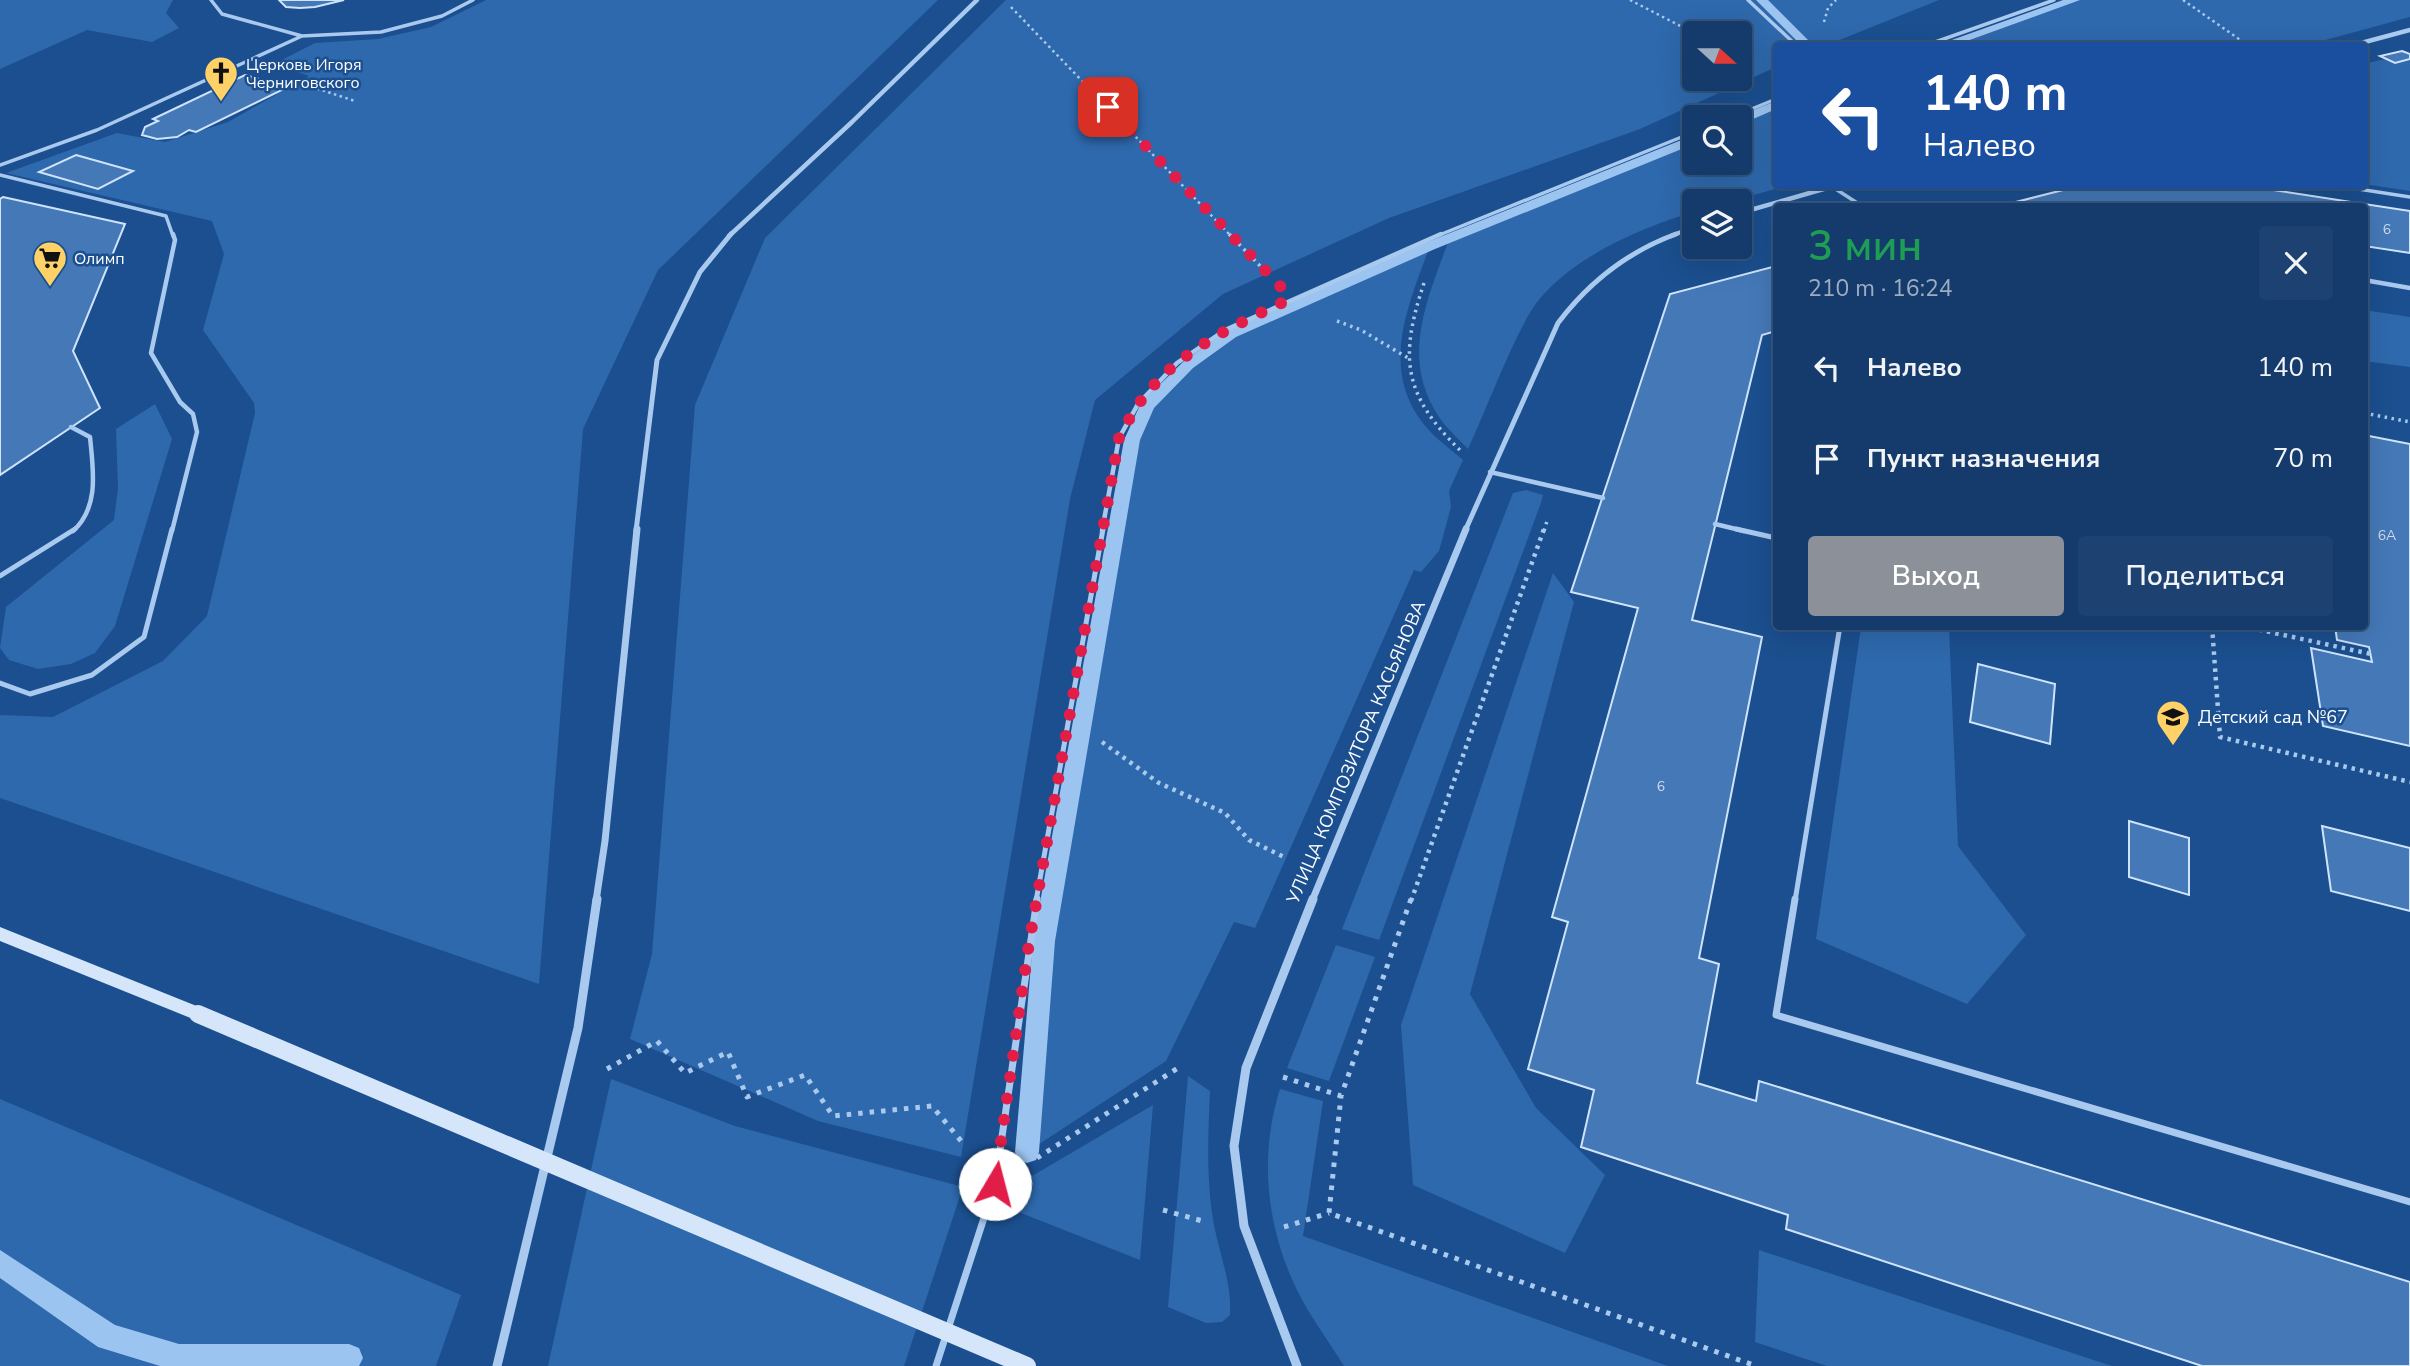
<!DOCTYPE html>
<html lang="ru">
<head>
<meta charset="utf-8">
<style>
	body { margin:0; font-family:"Nunito Sans",sans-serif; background:#1d4271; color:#f1f3f6; height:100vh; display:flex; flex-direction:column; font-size:26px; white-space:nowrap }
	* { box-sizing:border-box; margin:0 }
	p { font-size:23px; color:#9dadc1 }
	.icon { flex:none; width:38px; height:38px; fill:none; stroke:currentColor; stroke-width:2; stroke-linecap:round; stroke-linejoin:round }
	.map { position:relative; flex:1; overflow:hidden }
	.details { position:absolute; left:1773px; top:203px; width:595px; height:427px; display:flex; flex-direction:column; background:#143b6b; border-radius:7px; box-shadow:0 7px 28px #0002,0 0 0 2px #33557e }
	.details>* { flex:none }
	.guide { position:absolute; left:1773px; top:42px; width:595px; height:147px; border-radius:7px; box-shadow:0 7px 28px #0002,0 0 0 2px #33557e; background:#1a4fa0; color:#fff; overflow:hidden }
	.needle { width:46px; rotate:111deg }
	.tools { position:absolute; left:1682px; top:21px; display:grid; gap:14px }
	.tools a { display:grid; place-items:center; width:70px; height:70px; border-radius:7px; background:#143b6b; box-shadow:0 7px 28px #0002,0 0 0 2px #33557e; font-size:35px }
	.pin { position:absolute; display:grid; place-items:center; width:60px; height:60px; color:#fff; margin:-30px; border-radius:14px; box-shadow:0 4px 10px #0006 }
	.me { position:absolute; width:77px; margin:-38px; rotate:8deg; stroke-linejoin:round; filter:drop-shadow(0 0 5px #0008) }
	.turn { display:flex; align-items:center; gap:24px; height:147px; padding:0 35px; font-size:32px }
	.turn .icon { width:91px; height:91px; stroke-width:2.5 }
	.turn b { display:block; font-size:49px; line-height:60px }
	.round { display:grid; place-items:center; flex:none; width:74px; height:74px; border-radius:7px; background:#1d4271 }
	.overview { display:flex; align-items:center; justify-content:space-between; height:119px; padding:0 35px }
	h1 { font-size:42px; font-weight:600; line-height:52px; color:#1e9e55 }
	.action { display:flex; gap:14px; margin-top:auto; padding:14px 35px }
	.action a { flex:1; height:80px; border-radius:7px; background:#8c9099; color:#fff; font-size:28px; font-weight:600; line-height:80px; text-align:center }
	.action a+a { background:#1d4271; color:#f1f3f6 }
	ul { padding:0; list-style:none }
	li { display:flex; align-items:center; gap:21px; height:91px; padding:0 35px }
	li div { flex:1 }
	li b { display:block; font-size:26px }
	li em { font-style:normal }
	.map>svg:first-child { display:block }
	.green { fill:#2e69ad; fill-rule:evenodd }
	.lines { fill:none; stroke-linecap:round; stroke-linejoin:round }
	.stream { fill:#9cc4f0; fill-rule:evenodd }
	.building { fill:#4478b7; stroke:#cfe3fa; stroke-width:2 }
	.path-far3 { stroke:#a9c9ee; stroke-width:2.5; stroke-dasharray:2.5 3.5; stroke-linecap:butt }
	.path-far2 { stroke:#a9c9ee; stroke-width:3.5; stroke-dasharray:2.5 4.5; stroke-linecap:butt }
	.path-far1 { stroke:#a9c9ee; stroke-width:4.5; stroke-dasharray:3.5 5; stroke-linecap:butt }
	.path { stroke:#a9c9ee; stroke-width:5; stroke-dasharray:4.5 7; stroke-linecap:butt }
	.lane-far3 { stroke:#a9c9ee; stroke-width:3.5 }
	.lane-far2 { stroke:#a9c9ee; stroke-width:4.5 }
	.lane-far1 { stroke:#a9c9ee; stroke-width:5 }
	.lane { stroke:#a9c9ee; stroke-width:7 }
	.street-far3 { stroke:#a9c9ee; stroke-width:4.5 }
	.street-far2 { stroke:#a9c9ee; stroke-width:5 }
	.street-far1 { stroke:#a9c9ee; stroke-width:7 }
	.street { stroke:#a9c9ee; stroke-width:9 }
	.secondary { fill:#d6e6fa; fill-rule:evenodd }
	.secondary-bridge { stroke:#d6e6fa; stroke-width:18 }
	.route { stroke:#e11d48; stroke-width:12; stroke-dasharray:0 21.6 }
	.labels { text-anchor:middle; stroke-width:5; stroke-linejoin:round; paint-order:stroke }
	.number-label { font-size:14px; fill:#d0dded }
	.far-poi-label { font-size:16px; fill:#fff; stroke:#1b4f8f; text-anchor:start }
	.poi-label { font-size:18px; fill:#fff; stroke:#1b4f8f; text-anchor:start }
	.street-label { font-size:18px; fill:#fff; stroke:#1b4f8f }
</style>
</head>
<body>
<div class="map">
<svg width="2410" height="1366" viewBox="0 0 2410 1366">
	<rect width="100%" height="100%" fill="#1b4f8f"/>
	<path class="green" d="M0,0H173L166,13L179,28L152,42L87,30L0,69Z
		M486,0H938L658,270L583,429L539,984L0,798V715L53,717L163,661L207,616L255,413L254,403L203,330L224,254L212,221L6,173L117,133L165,142L228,122L309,76L274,64L315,43L378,39L431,27Z
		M1006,0H1939L1827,45L1776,46V67L1640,129L1389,218L1223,294L1095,400L1070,499L961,1157L818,1121L630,1039L652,954L695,405L765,238ZM1694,33H1740V79H1694Z
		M2074,0H2410V17L2307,45H1940Z
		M2385,59L2395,63L2410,59V191L2364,184V64Z
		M1776,105V186H1786L1731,201H1694V212C1638,228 1558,263 1528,316C1505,358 1488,405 1468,449C1459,439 1447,429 1439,417C1399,357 1428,298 1450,237L1694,139V163H1740V120Z
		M1430,246C1408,306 1378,371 1427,428C1437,440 1452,450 1463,460L1449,491L1451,507L1439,551L1421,572L1414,570L1255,928L1234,922L1166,1061L1027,1152L1044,940L1132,440L1147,406L1188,365L1231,334Z
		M2364,310L2410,317V367L2364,361Z
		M155,404L172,439L115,626L95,653L71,664L38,669L9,660L0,648L6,607L114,520L118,488L116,429Z
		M1526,490L1543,495L1541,503L1379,940L1342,929L1513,493Z
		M1553,573L1574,602L1470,994L1536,1108L1605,1175L1565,1253L1413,1185L1401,1025Z
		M1861,627H1949L1958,846L2026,935L1967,1004L1816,939Z
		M1336,945L1375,957L1329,1081L1287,1068Z
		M1188,1076L1210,1091C1208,1136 1206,1181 1214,1225C1220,1256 1232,1284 1230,1315L1222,1322L1206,1323L1168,1307Z
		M611,1079L735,1126L963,1187L904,1366H548Z
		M1280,1089L1323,1101L1303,1236L1668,1366H1344C1328,1340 1309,1315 1296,1288C1266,1225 1259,1155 1280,1089Z
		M0,1099L461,1295L436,1366H0Z
		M1153,1105L1140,1260L1011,1209L1020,1183Z
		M1759,1250L2112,1366H1827L1755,1342Z"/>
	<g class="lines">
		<path class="stream" d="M1756,0H1768L1814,46H1802Z
			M2063,0H2080L1953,46H1935Z
			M1776,101V109L1744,123L1740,124V117H1736Z
			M1694,135V144L1435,249L1236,337L1193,368L1154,408L1140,440L1055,941L1039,1152L1036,1160L1027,1163L1018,1160L1015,1152L1033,941L1124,440L1141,403L1183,362L1226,331L1425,243Z
			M0,1250L115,1325L179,1344H349L359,1348L363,1358L359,1366H160L98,1347L0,1278Z"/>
	</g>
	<path class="building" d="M279,0H344L315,7L300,8L286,7Z
		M2402,51L2410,54V59L2395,63L2380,56Z
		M245,75L288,87L196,132L189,130L177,137L157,139L142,135L145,127L158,121L153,119Z
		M76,155L133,171L98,189L39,172Z
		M2079,186H2247L2410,211V253L2364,246V206H2000Z
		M3,197L125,224L73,351L100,408L0,475V199Z
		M1776,266V331L1762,335L1692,620L1762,637L1699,958L1719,964L1697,1083L1756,1101L1759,1081L2410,1282V1366H2202L1786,1229L1788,1215L1581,1147L1594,1090L1528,1069L1568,922L1552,917L1638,608L1571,592L1670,294Z
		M2364,435L2410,444V746L2323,726L2311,648L2372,662L2369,647L2337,640L2335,626H2364Z
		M1978,664L2055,684L2050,744L1970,722Z
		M2129,821L2189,838V895L2129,877Z
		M2322,826L2410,848V911L2331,891Z"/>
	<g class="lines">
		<path class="path-far3" d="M1630,0L1694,33
			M2183,0L2249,46
			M1011,7L1231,236
			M1824,22L1828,8L1836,0
			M1740,52L1756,60
			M294,81L355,101"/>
		<path class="path-far2" d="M1229,234L1267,273
			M1424,283C1399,358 1403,395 1461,451
			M1337,321L1361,330L1408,358
			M2364,413L2410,422
			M1544,531L1547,521"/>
		<path class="path-far1" d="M2212,626L2220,737L2410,782
			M2242,626L2371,654
			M1102,742L1159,783L1225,813L1249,840L1286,858
			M1411,901L1544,529"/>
		<path class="path" d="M1411,899L1341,1096L1329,1213L1756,1366
			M607,1069L657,1041L685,1073L728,1052L747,1097L805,1075L833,1116L932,1106L962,1142
			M1283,1077L1341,1096
			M1037,1158L1178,1068
			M1163,1210L1206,1222
			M1284,1227L1329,1213"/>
		<path class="lane-far3" d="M211,0L222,14L302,36L381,32L442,16L473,0
			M1748,0L1797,46
			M1924,46L2054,0
			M1732,117L1776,99
			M0,165L97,130L302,36
			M0,175L166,216L173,236
			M1831,186L1862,206
			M2339,186L2410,197
			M1437,236L1694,132"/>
		<path class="lane-far2" d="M2364,280L2410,288
			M71,427L90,437C93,469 100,507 73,531
			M1490,472L1603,498
			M1715,524L1744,531
			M172,531L197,432L193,414L180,402L151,353L175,240L173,234
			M1102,531L1119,438L1138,404L1177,363L1225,330L1441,234"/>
		<path class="lane-far1" d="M1736,529L1776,538
			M0,576L75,529
			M0,683L30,694L92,675L144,637L172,529
			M1036,901L1103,529
			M1795,901L1840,626"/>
		<path class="lane" d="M1795,899L1776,1015L2410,1202
			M936,1366L995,1184L1037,899"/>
		<path class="street-far3" d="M2350,46L2410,30
			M1740,213L1834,186
			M729,236L852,122L977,0
			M1671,236L1694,227"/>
		<path class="street-far2" d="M636,531L657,360L700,272L731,234
			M1465,531L1558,323C1589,282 1627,252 1676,234"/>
		<path class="street-far1" d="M596,901L605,841L637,529
			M1312,901L1466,529"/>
		<path class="street" d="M497,1366L578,1028L597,899
			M1297,1366L1244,1226L1234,1146L1246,1068L1313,899"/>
		<path class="secondary" d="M0,927L204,1009L206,1014L204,1019L198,1021L0,941Z"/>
		<path class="secondary-bridge" d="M198,1014L1027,1366"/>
	</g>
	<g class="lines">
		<path class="route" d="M995,1184L1029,943L1119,438C1125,427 1131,415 1138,405C1173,354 1232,326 1286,301L1281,287L1108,107"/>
	</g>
	<defs>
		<g id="church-pin" transform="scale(1.75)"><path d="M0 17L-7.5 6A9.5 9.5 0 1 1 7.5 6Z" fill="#ffd166" stroke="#1b4f8f"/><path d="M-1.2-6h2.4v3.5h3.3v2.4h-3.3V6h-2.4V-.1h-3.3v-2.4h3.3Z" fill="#111"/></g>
		<g id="supermarket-pin" transform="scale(1.75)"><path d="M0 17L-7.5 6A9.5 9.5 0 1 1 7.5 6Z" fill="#ffd166" stroke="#1b4f8f"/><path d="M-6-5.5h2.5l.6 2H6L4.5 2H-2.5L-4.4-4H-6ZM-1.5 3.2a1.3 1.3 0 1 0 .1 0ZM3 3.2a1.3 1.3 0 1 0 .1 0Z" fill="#111"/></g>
		<g id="school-pin" transform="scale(1.75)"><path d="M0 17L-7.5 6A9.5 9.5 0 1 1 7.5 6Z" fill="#ffd166" stroke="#1b4f8f"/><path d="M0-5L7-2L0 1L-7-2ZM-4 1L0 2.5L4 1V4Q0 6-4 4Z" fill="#111"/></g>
	</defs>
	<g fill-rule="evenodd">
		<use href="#church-pin" x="221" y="73"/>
		<use href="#supermarket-pin" x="50" y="258"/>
		<use href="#school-pin" x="2173" y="717"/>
	</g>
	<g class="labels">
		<g class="number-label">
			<text x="2387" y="234">6</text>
			<text x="2387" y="540">6А</text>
			<text x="1661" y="791">6</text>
		</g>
		<g class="far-poi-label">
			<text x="246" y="70">Церковь Игоря<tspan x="246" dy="18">Черниговского</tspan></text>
			<text x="74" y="264">Олимп</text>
		</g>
		<g class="poi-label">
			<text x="2198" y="723">Детский сад №67</text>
		</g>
		<g class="street-label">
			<text transform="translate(1356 752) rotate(-67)" y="6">УЛИЦА КОМПОЗИТОРА КАСЬЯНОВА</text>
		</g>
	</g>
</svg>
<div class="tools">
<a><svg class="needle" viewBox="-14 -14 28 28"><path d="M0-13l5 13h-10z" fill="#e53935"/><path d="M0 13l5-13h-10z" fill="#9dadc1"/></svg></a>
<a><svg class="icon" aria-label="search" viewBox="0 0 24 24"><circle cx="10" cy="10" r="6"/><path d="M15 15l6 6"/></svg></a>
<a><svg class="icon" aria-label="layers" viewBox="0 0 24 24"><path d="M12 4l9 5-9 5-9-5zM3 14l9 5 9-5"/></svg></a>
</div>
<div class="pin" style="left:1108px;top:107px;background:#d93025"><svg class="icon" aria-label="arrive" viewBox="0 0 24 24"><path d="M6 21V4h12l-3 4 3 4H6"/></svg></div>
<svg class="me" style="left:995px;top:1184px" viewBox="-20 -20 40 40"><circle r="19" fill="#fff"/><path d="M0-13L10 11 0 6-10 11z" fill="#e11d48"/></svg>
<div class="guide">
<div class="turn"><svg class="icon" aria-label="left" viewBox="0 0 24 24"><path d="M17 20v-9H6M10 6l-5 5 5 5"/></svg><div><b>140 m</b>Налево</div></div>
</div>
<section class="details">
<div class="overview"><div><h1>3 мин</h1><p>210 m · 16:24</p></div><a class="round"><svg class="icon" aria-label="close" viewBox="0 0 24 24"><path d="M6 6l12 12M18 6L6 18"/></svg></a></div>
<ul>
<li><svg class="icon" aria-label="left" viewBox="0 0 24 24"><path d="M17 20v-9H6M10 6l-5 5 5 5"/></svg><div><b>Налево</b></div><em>140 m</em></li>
<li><svg class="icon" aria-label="arrive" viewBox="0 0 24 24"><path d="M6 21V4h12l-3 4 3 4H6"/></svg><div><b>Пункт назначения</b></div><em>70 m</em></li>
</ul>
<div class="action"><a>Выход</a><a>Поделиться</a></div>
</section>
</div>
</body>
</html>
